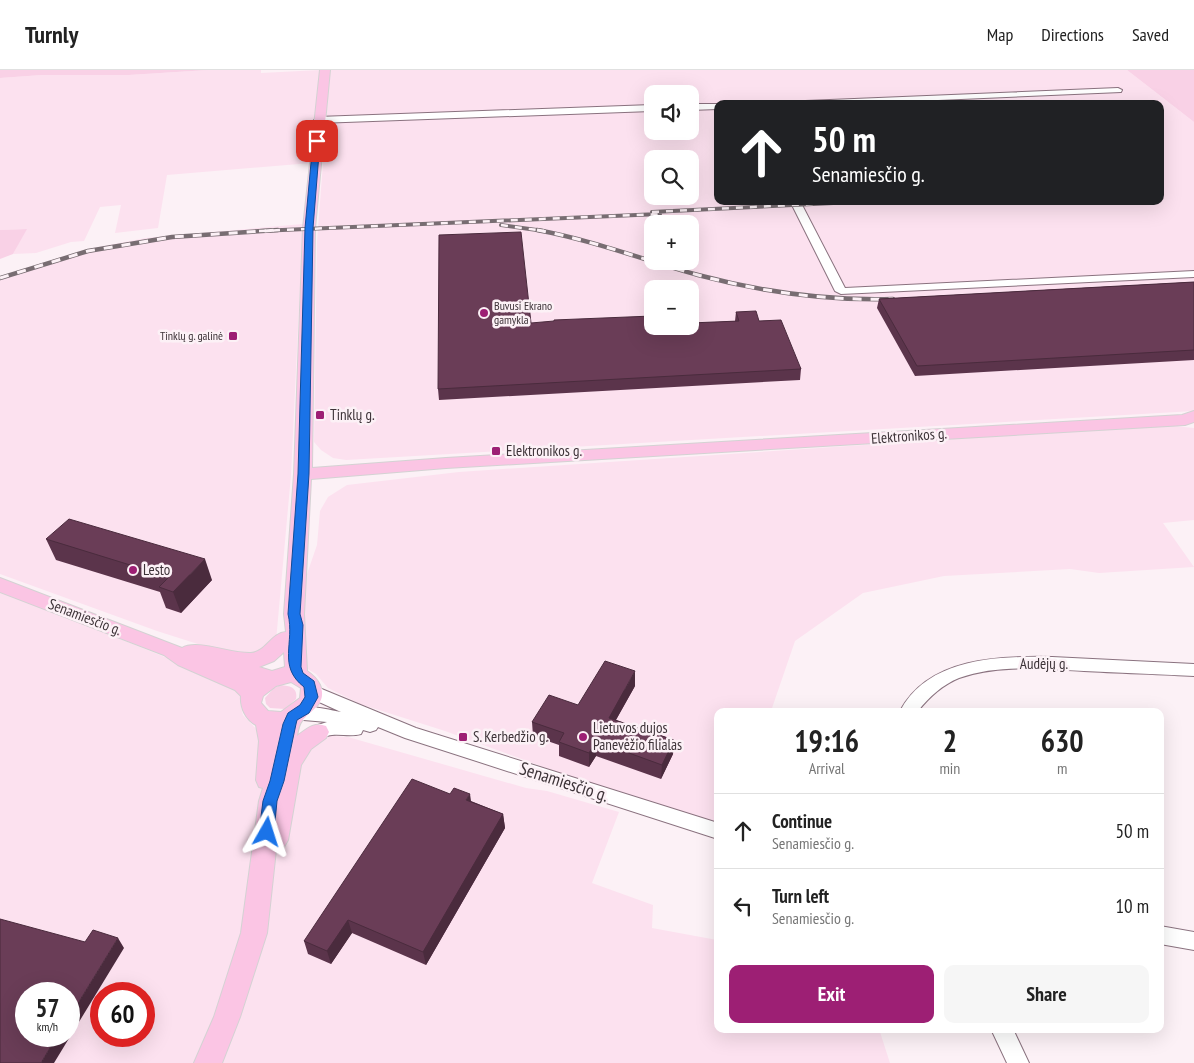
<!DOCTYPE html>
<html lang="en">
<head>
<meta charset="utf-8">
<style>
	body { margin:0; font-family:"PT Sans Narrow",sans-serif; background:#f6f6f6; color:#222; height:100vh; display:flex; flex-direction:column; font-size:19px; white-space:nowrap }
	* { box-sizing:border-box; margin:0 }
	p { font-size:16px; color:#767676 }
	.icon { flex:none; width:28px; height:28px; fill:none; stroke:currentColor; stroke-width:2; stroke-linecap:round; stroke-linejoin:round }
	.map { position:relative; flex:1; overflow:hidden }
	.side { position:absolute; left:714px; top:638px; width:450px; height:325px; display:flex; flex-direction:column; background:#fff; border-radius:10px; box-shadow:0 5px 20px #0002 }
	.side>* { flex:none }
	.hud { position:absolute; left:714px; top:30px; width:450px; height:105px; border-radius:10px; box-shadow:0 5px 20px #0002; background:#202124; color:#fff; overflow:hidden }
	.fabs { position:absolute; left:644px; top:15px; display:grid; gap:10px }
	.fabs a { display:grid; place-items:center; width:55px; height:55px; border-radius:10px; background:#fff; box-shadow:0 5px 20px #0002; font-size:25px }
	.speed { position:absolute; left:15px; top:912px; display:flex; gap:10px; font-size:25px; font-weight:700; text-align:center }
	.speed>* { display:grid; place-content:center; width:65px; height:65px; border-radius:50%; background:#fff; box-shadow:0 5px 20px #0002; line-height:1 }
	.speed small { font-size:12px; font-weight:400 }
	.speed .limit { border:8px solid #d22; background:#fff; color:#111 }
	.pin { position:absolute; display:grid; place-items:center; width:42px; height:42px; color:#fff; margin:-21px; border-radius:10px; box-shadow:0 2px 8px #0006 }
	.me { position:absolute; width:55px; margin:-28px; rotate:6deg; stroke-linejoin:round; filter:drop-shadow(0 0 4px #0008) }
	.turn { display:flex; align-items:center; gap:18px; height:105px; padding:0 15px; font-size:22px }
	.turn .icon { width:65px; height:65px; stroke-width:2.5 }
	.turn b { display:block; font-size:35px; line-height:42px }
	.eta { display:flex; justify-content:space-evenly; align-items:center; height:85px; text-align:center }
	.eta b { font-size:30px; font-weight:800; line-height:35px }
	.cta { display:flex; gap:10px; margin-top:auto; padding:10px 15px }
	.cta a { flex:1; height:58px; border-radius:10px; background:#9d1f74; color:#fff; font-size:20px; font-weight:800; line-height:58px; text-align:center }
	.cta a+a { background:#f6f6f6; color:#222 }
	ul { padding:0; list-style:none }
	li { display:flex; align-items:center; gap:15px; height:75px; padding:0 15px; border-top:1px solid #e0e0e0 }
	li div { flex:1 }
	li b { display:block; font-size:19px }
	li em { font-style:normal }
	header { display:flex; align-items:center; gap:30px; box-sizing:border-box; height:70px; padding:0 25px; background:#fff; border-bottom:1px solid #e0e0e0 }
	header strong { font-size:24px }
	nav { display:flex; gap:28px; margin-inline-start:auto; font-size:18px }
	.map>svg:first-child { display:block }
	.built { fill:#fce1ef; fill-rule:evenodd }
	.green { fill:#f9d1e6 }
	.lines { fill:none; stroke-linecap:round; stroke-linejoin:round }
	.minor-casing { stroke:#8a727f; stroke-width:2 }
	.major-casing { stroke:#d4d2d3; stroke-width:2 }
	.minor { fill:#fff; fill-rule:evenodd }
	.major { fill:#fbc5e4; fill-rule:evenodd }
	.rail-far1-casing { stroke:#786d72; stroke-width:4 }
	.rail-casing { stroke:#786d72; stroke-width:4.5 }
	.rail-far1 { stroke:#fcf1f6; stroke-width:2.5; stroke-dasharray:7; stroke-linecap:butt }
	.rail { stroke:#fcf1f6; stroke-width:3; stroke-dasharray:9; stroke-linecap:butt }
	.wall { fill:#5b344b }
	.shaded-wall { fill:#4a2b3d }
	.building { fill:#6a3d57; stroke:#4a2b3d }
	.route { fill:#1a73e8; stroke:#114b97 }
	.poi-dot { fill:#9d1f74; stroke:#fcf1f6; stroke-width:2 }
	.labels { text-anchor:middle; stroke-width:5; stroke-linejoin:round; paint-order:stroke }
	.far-poi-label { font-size:12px; fill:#3d3338; stroke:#fcf1f6; text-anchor:start }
	.poi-label { font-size:15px; fill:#3d3338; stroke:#fcf1f6; text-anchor:start }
	.street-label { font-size:15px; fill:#3d3338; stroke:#fcf1f6 }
	.near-street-label { font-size:18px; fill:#3d3338; stroke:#fcf1f6 }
</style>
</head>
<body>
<header>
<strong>Turnly</strong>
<nav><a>Map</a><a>Directions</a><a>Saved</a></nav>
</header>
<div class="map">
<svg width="1194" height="993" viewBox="0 0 1194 993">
	<rect width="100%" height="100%" fill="#fcf1f6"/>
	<path class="built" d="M208,0H261V3L320,0L311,93L167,105L158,158L115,163L121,135L100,137L84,171L71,172L36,183L13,184L26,159L0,160V8L42,5H129Z
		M330,0H1127L1194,52V341L346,390L333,388L321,380L314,372L317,172ZM652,24H690V61H652ZM718,34H1160V131H718ZM652,89H690V126H652ZM652,154H690V191H652ZM652,219H690V256H652Z
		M303,154L291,405L276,571L252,586L226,583L157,561L0,504V207L88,179L146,168Z
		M1163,355L1194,358V450L1163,453L1194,497L1099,503L1070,499L944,506L863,523L795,571L771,641H718L717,753L557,702L445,661L360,634L328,618L316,604L306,598L303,530L307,504L317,475L320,441L328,427L347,415L459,402Z
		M0,521L200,601L241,624L240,633L243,645L258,661L348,667L526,718L547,721L619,742L592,813L653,835L652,858L717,870L718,959H879L890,993H0ZM26,924H69V966H26ZM101,924H144V966H101Z"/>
	<path class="green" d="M0,0H208L129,5H42L0,8Z
		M1127,0H1194V52Z
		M27,159L13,184L0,189V160Z
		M281,615C291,616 298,618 296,629L285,639L270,638L266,634L265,628L274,618Z"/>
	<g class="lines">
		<g class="minor-casing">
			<path id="minor" d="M1118,18L1122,20L1121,22L847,34H777L781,32Z
				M690,34H719L718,39L690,40Z
				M652,35V41L318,53L314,50L318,47Z
				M790,131H800L845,218L1194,201V207L841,224L835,221Z
				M1052,587L1194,594V606C1157,604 1120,603 1084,601C1043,599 998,594 959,608C942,615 929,627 918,641H900C929,587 999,586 1052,587Z
				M312,615L416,658L718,753V769L405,668L378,657L376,660L370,662L363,660L361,664C351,667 342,664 332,665C324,666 320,670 312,667L309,662L312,657L327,652L292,649L289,644L292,639C307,634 326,639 341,642L306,626L304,621L306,616Z
				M1160,856L1194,862V880L1160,874Z
				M991,959H1013L1029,993H1007Z"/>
		</g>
		<g class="major-casing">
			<path id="major" d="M320,0H330L315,158L312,398L446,388L1182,345L1194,341V352L1185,355L446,398L311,409L304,544L307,601C313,605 317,609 320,615C328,633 311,640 302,651C299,654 298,661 297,666C307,659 313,652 326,656L329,662L326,668L311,679L301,695L288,770L284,777L276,780L267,863L240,947L222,993H194L214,947L241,863L259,731L263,718L259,717L256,710L259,671L256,655C246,650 240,638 241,626L235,620L178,595L164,585L0,522V508L182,578C197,569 231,584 251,583C266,582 271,563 286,562L284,544L294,404L303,158ZM284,582L285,597L272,601L259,597L274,591ZM291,612L301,618L300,628L281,642L268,641L261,633L263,626L276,616Z"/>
		</g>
		<use href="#minor" class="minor"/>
		<use href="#major" class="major"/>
		<g class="rail-far1-casing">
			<path id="rail-far1" d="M652,142L874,131
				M501,155L544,161
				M259,161L660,144"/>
		</g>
		<g class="rail-casing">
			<path id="rail" d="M537,160C592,170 644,190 698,205C762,222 827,231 893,229
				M0,208L88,181L172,167L278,160"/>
		</g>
		<use href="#rail-far1" class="rail-far1"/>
		<use href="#rail" class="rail"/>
	</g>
	<path class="wall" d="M1194,212V290L915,306L877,238L879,229Z
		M736,242L759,251L801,299L800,310L439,330L438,319L531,253L652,256L735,251Z
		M46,469L212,510L181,543L166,538L160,522L56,490Z
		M635,616L616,650L674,670L673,684L661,709L596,686L589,697L559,686V675L533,666L532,652Z
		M471,731L503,744L505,758L426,895L352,863L331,894L308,884L304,871Z"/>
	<path class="shaded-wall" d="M205,489L212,510L181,543L173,522Z
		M635,601V616L609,662V648Z
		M674,670L673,684L661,709L662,695Z
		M596,671V686L589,697V683Z
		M470,724L472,738L466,730Z
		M503,744L505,758L426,895L423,882Z
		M348,850L352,863L331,894L327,881Z
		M118,868L124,878L54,993H41L57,966H69V948Z"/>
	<path class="building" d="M521,162L531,253L554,251V250L652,246V256H690V253L739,251L736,242L756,241L759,251L781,250L801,299L438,319L439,165Z
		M1194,212V280L917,296L879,229Z
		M69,449L205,489L173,522L159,517L169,507L46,469Z
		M605,591L635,601L609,648L674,670L662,695L596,671L589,683L559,672L564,663L532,652L549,625L578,635Z
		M412,709L450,724L454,718L470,724L466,730L503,744L423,882L348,850L327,881L304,871Z
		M0,849L85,872L93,860L118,868L69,948V924H26V966H57L41,993H0Z"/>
	<path class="route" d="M317,69L320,71L313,158L309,404L300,544L303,555L301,597L303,603L314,611L318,627L309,643L297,650L296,654L284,711L277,731L274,762L272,766L267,768L262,766L259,762L263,731L270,711L283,654L288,643L300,635L305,627L304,617C277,596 295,573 288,544L298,404L305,158L313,71Z"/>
	<g class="poi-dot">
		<circle cx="484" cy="243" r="5"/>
		<rect x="228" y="261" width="10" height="10" rx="2.5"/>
		<rect x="315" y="340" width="10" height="10" rx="2.5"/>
		<rect x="491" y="376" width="10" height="10" rx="2.5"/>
		<circle cx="133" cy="500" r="5"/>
		<rect x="458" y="662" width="10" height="10" rx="2.5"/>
		<circle cx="583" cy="667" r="5"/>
	</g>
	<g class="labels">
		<g class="far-poi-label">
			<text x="494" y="240">Buvusi Ekrano<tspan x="494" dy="14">gamykla</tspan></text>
			<text x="223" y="270" text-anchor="end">Tinklų g. galinė</text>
		</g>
		<g class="poi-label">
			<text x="330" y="350">Tinklų g.</text>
			<text x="506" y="386">Elektronikos g.</text>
			<text x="143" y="505">Lesto</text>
			<text x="593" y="663">Lietuvos dujos<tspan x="593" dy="17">Panevėžio filialas</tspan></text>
			<text x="473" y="672">S. Kerbedžio g.</text>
		</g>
		<g class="street-label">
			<text transform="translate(909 366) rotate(-4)" y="5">Elektronikos g.</text>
			<text transform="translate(85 547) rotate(21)" y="5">Senamiesčio g.</text>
			<text x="1044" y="599">Audėjų g.</text>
		</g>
		<g class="near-street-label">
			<text transform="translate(564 712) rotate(18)" y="6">Senamiesčio g.</text>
		</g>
	</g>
</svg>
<div class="fabs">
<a><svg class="icon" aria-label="sound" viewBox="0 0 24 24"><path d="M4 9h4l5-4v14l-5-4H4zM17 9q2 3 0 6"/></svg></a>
<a><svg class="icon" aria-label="search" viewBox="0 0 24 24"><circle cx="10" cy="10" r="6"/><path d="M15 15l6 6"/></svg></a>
<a>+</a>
<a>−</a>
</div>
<div class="speed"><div>57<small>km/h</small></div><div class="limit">60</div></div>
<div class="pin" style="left:317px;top:71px;background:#d93025"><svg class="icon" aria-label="arrive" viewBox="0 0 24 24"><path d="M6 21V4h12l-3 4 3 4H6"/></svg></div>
<svg class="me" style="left:267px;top:762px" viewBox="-20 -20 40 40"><path d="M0-17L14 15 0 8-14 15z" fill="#1a73e8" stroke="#fff" stroke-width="4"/></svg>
<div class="hud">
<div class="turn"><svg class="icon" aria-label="ahead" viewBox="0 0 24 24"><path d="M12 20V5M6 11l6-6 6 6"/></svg><div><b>50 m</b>Senamiesčio g.</div></div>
</div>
<section class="side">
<div class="eta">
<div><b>19:16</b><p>Arrival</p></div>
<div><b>2</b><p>min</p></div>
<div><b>630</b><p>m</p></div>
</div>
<ul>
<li><svg class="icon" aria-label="ahead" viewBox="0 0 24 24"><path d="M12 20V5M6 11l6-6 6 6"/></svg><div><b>Continue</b><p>Senamiesčio g.</p></div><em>50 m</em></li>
<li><svg class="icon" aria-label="left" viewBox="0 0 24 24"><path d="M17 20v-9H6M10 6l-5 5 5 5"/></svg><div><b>Turn left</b><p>Senamiesčio g.</p></div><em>10 m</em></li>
</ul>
<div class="cta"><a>Exit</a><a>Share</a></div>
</section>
</div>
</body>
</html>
